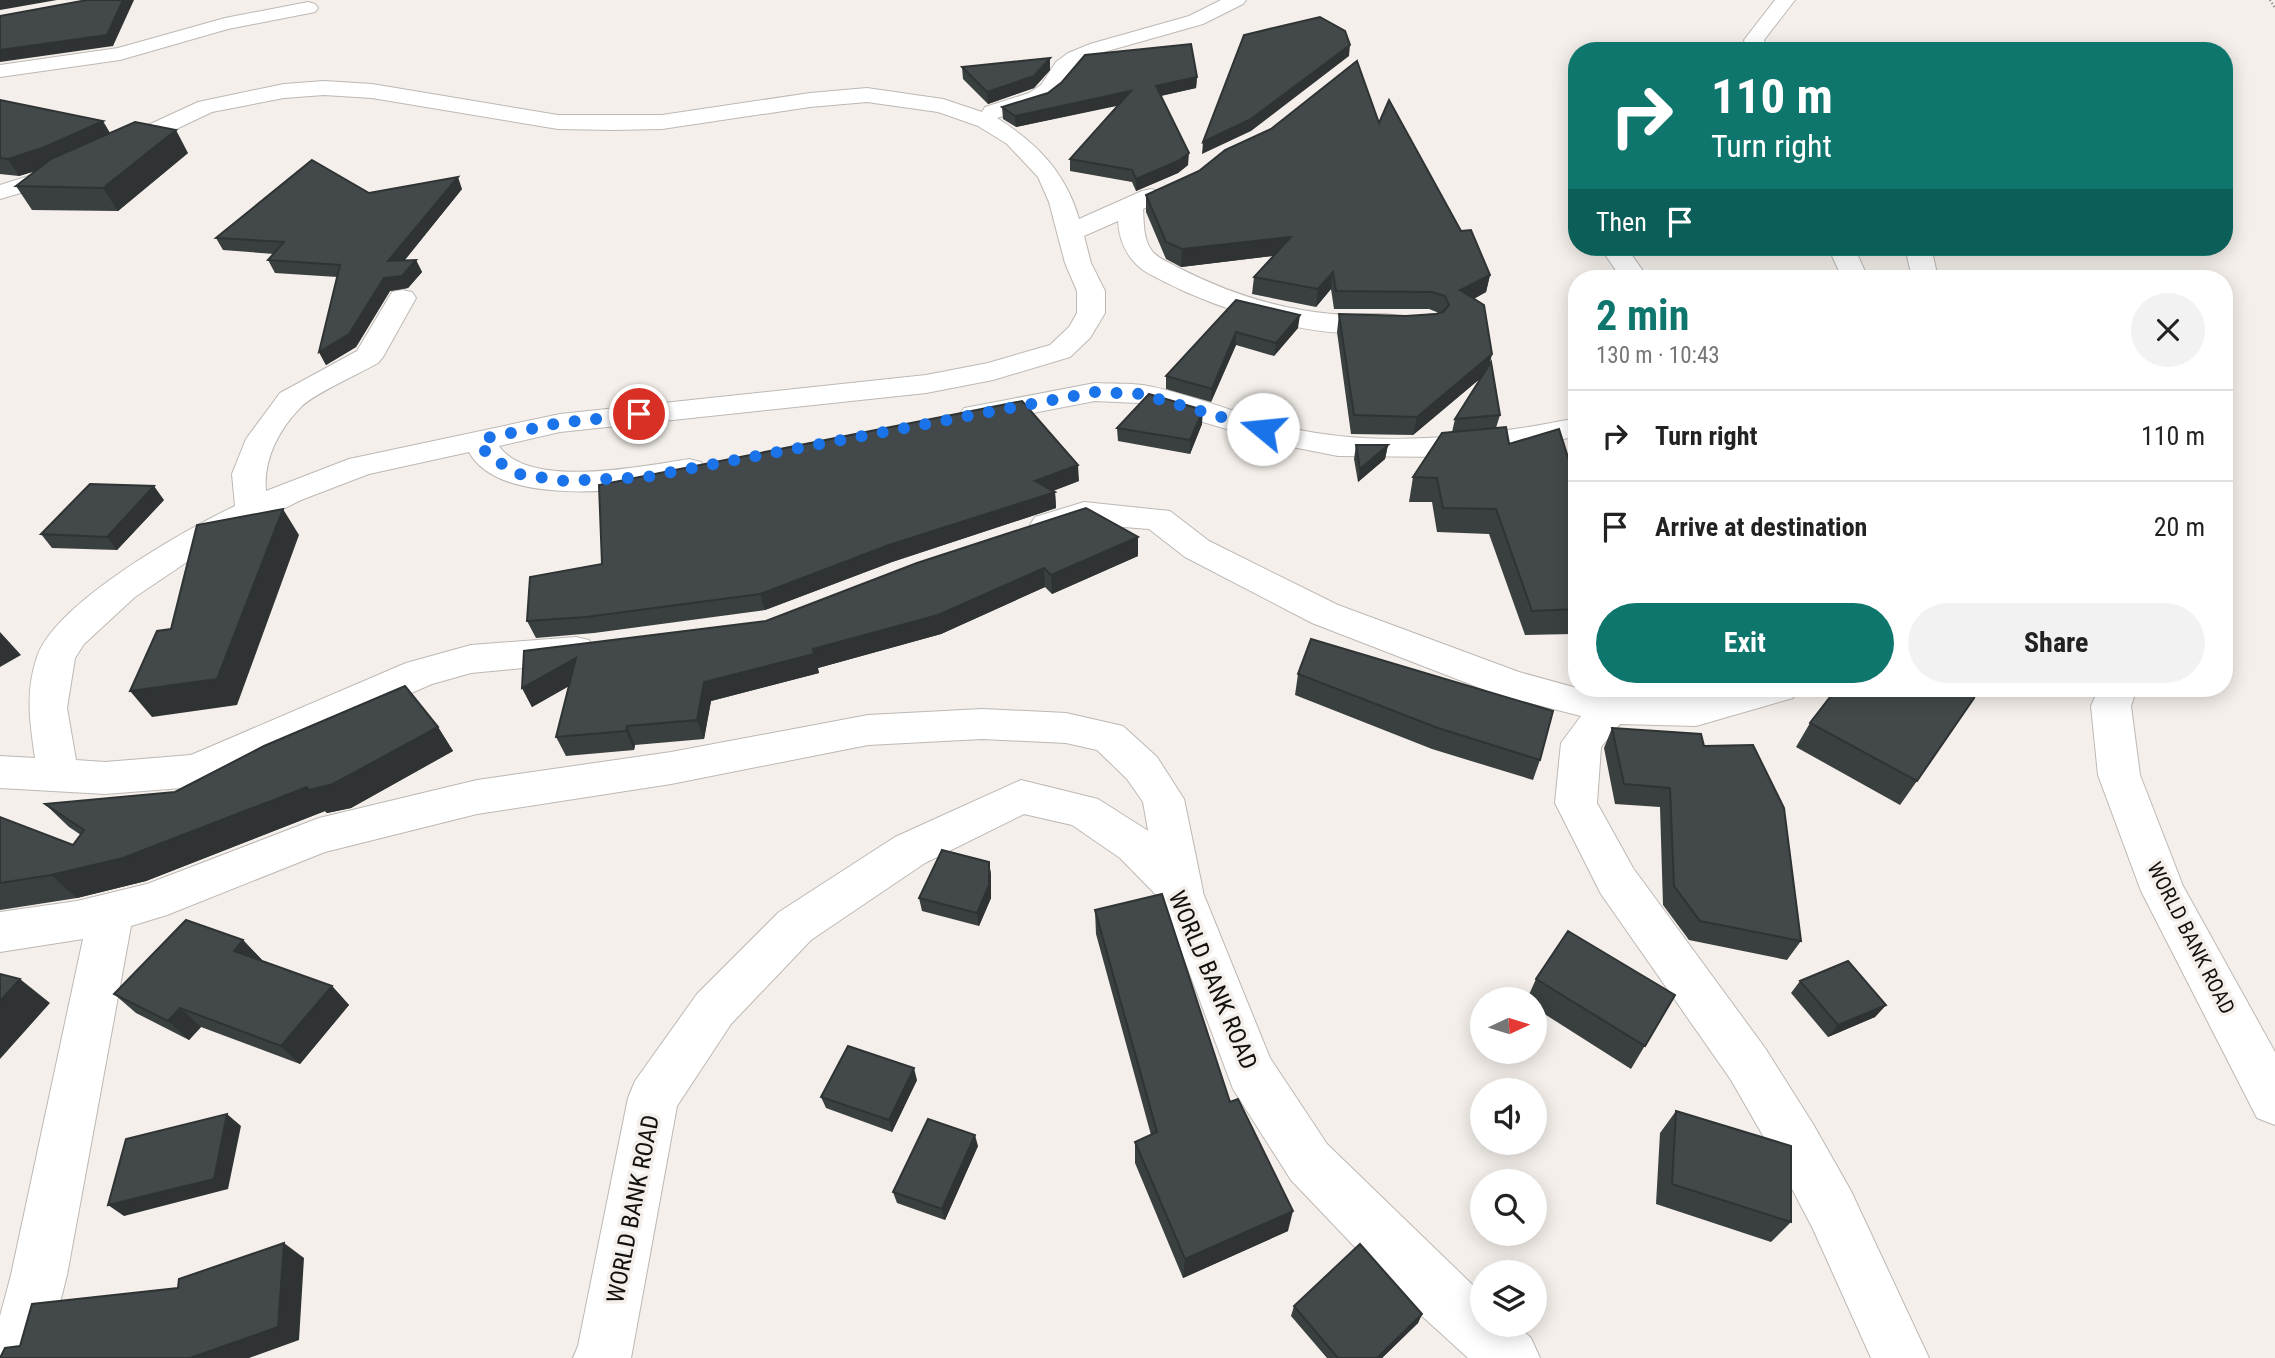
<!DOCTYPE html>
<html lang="en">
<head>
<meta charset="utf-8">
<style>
	body { margin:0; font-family:"Roboto Condensed",sans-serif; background:#f2f2f2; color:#222; height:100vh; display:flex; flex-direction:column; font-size:26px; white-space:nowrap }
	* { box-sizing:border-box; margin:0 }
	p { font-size:23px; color:#767676 }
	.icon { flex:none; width:38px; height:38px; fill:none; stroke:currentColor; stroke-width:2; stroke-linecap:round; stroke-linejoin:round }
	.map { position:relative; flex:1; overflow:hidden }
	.drawer { position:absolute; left:1568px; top:270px; width:665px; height:427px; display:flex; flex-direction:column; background:#fff; border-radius:28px; box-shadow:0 4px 18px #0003 }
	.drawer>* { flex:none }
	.guide { position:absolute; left:1568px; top:42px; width:665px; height:214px; border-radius:28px; box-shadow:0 4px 18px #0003; background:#0f766e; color:#fff; overflow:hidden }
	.needle { width:46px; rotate:86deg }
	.tools { position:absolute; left:1470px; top:987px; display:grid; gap:14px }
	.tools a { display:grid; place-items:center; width:77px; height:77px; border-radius:50%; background:#fff; box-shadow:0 4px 18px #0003; font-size:35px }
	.pin { position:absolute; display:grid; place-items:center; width:60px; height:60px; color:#fff; margin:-30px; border:4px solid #fff; border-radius:50%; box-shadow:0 2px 7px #0007 }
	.me { position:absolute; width:77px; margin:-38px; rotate:287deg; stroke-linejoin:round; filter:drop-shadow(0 0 5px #0008) }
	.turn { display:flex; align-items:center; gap:24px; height:147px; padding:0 28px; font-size:32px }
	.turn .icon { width:91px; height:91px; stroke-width:2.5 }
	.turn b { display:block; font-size:49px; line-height:60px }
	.then { display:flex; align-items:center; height:66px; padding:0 28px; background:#0003; gap:14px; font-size:26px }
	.round { display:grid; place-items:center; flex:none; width:74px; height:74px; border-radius:37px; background:#f2f2f2 }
	.headline { display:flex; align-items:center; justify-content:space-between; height:119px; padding:0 28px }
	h1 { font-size:42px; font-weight:700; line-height:52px; color:#0f766e }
	.primary-button { display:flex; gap:14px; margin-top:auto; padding:14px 28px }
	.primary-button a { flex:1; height:80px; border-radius:42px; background:#0f766e; color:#fff; font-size:28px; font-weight:700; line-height:80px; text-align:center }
	.primary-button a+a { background:#f2f2f2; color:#222 }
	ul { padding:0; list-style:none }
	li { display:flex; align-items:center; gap:21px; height:91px; padding:0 28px; border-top:2px solid #e0e0e0 }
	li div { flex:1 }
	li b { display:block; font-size:26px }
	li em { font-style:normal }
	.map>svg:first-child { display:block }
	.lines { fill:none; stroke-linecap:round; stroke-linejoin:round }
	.minor-casing { stroke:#bdb8b4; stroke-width:2 }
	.major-casing { stroke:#bdb8b4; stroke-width:2 }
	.path { stroke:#817d7a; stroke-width:2.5; stroke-dasharray:1 2.5; stroke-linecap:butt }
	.minor { fill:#fff; fill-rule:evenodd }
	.major { fill:#fff; fill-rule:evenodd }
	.wall { fill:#3a3f40 }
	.shaded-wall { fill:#2f3334 }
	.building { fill:#43494b; stroke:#2f3334; stroke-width:2 }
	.route { stroke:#1a73e8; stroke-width:12; stroke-dasharray:0 21.6 }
	.labels { text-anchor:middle; stroke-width:7; stroke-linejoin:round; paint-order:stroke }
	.street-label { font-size:21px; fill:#13110f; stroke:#f4efea }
	.near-street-label { font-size:24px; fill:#13110f; stroke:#f4efea }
</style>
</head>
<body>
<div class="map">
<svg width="2275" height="1358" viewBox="0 0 2275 1358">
	<rect width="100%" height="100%" fill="#f4efea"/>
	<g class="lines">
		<g class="minor-casing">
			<path id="minor" d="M1221,0H1246L1243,4L1203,24L1104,52L1082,61L1072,71L1057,95L1045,103L997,118C1037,143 1066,173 1079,219L1142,191L1151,189L1160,191L1163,196L1160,201L1143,209C1144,223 1143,239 1152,251C1159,259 1170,263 1179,268C1228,293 1277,309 1332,314C1355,316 1380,311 1402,317L1406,323L1402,329C1333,346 1225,313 1163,281C1154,276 1143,272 1136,264C1124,252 1119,237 1118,221L1084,236L1091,263L1105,291V313L1090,338L1070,357L993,380L926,393L560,432L499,446C529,490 644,466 689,459L701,462L705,469L701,476C647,490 501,511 469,452L369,474L301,500L215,543L135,597L84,644L75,658L67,708L76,760L105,762L191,755L406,663L471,645L576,637L589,640L595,650L589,660L576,663L471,673L432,684L195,787L105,794L0,788V756L35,758C30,723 25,692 37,657C55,603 184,530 235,506L232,474L246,439L280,393L357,351L392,292L402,290L412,292L416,298L383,357L378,363C361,373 313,394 301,407C279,429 263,460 266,491L349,459L560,414L926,375L988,363L1050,345L1069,327L1077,313V291L1065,263L1049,202L1038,177L1007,144L978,126L938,112L867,102L810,107L662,129L613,130L558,129L372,98L324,95L284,98L212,112L75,177L0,199V185L57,167L198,102L284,84L324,81L372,84L558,115H662L810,93L867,88L943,99L982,112L985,107L1029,93L1041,85L1056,62L1068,53L1090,44L1189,16Z
				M308,2L315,4L318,8L315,12L228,29L120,60L0,77V65L118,48L225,18Z
				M1600,247H1626L1648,278H1621Z
				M1828,247H1854L1868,278H1842Z
				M1095,383C1111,384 1128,383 1143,385C1193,394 1242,416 1291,428C1380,449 1489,436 1577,418V436L1519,449L1449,457L1338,456L1277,444L1139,403L1095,401L975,424L964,422L959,415L964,408L975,406Z
				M1084,502L1170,511L1209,541L1338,605L1519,672L1577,688L1610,694L1696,696L1727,688H1798L1793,698L1696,726L1620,724L1601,747L1597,803L1633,868L1765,1048L1813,1124L1851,1191L1929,1358H1871L1813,1229L1777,1160L1731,1080L1601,894L1555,803L1561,743L1581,716L1498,695L1312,623L1185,557L1149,529L1086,524L1047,536L1035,533L1030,525L1035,517Z
				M982,709L1066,713L1123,726L1157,757L1184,799L1203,891L1197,904L1181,910L1165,904L1159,891L1143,802L1127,779L1097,750L1066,743L982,739L868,745L671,784L477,814L325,852L167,915L131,926L67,1275L46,1358H0V1316L11,1275L83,939L0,952V912L77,901L147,884L319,818L477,780L671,752L868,715Z"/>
		</g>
		<g class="major-casing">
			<path id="major" d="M1775,0H1795L1764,40L1767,51H1747L1744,40Z
				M1905,247H1931L1938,278H1912Z
				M2099,688H2137L2131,706L2140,775L2183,886L2275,1052V1125L2257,1118L2141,891L2098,775L2091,706Z
				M1021,780L1098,799L1150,832L1197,878L1270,1058L1327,1144L1482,1294V1325H1517L1531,1338L1540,1358H1468L1411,1306L1291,1180L1233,1089L1163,902L1120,858L1072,825L1024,814L925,863L811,940L731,1024L677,1106L631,1358H573L578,1346L628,1098L635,1081L697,994L779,912L895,837Z"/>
		</g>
		<path class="path" d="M2270,0L2275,8"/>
		<use href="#minor" class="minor"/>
		<use href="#major" class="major"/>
	</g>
	<path class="wall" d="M1050,58V70L1034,88L988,104L963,79L962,67Z
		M1197,77L1196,88L1161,96L1188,165L1178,173L1136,191L1132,182L1070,171V159L1118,105L1016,127L1003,119L1002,107L1048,93Z
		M0,100L110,133L188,153L118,211L32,210L16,186L35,171L19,176L0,174Z
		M1379,123L1461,231L1490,275L1486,292L1474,299L1500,415L1496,428L1509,444L1577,486V620L1572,634L1525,635L1489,534L1437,532L1432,502H1409L1413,477L1452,432L1455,419L1482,377L1413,435L1351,434L1337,332L1339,314L1406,316L1439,313L1429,309H1334L1331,289L1316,307L1252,294L1254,277L1273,256L1181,267L1166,259L1146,212V195Z
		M462,189L405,260H416L422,272L408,288L390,291L356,347L326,365L319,352L337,277L275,273L268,260L274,254L223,250L216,238L369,193Z
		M1236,300L1298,328L1274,356L1236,345L1211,402L1166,389V376Z
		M1202,424L1190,454L1118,441L1117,428Z
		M1356,445H1388L1385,459L1358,482L1354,459Z
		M1079,481L1053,491L1055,492L1056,508L892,562L765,610L594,633L536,638L527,621Z
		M164,500L117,550L52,548L41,534Z
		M1138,556L1052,594L1045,587L941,634L818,668L819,673L711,701L704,739L635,745L634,750L566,756L556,737L569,686L532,707L522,688L766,621L917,563Z
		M1298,674L1540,760L1533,780L1432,749L1295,695Z
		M1810,723L1917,781L1900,805L1796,747Z
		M438,727L453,751L351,808L327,813L325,811L146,881L77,898L0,910V817L73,845L81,835L69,827L45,804L175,792Z
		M1612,728L1704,746L1801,941L1787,960L1689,940L1663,905L1660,807L1615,804L1604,748Z
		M989,862L991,875V898L979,926L922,911L919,898Z
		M1095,910L1230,1102L1288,1231L1183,1278L1135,1163V1142L1151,1135L1096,934Z
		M243,940L262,960L261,961L332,986L349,1005L300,1064L201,1027L189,1040L136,1013L114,994Z
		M1536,979L1675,995L1631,1069L1535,1008V999H1527Z
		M1800,981L1886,1005L1875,1017L1828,1037L1791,993Z
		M917,1080L892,1132L826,1108L821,1097Z
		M1676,1111L1791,1222L1771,1242L1656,1204L1660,1133Z
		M978,1146L945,1220L897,1203L893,1192Z
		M1294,1306L1422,1314L1418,1323L1382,1358H1327L1291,1316Z"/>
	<path class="shaded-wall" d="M0,0H57L0,10Z
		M123,0H134L113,46L0,62V50Z
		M1350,45L1349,56L1251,131L1202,154L1203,142Z
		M1050,58V70L1034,88L988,104L987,92Z
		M1197,77L1196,88L1155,97L1156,86Z
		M1131,91V103L1016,127L1015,116Z
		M103,121L113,138L56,165L19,176L8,159Z
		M176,130L188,153L118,211L103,188Z
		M1189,153L1188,165L1178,173L1136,191V179Z
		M458,177L462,189L394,273L388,261Z
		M1291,237L1289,254L1181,267L1182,249Z
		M416,260L422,272L408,288L390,291L356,347L326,365L319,352L384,278Z
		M1333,272L1331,289L1316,307L1318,289Z
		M1490,275L1486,292L1457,307L1460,290Z
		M1300,315L1298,328L1274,356L1276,343Z
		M1236,332V345L1211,402L1212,389Z
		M1492,354L1488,372L1413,435L1417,417Z
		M1203,410L1202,424L1190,454V440Z
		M1388,445L1385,459L1358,482L1360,469Z
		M1078,465L1079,481L1036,497L1035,481Z
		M154,486L164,500L117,550L107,537Z
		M1055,492L1056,508L892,562L765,610L760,594L889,545Z
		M283,509L299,535L237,705L152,717L130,691Z
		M1138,537V556L1052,594L1051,575Z
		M1044,568L1045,587L941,634L818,668L813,649Z
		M0,632L21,655L0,667Z
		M814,654L819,673L711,701L704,739L697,720L704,682Z
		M576,658L585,677L532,707L522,688Z
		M627,726L635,745L634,750L626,731Z
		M438,727L453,751L351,808L327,813L325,811L146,881L77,898L51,875Z
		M989,862L991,875V898L979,926L977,913Z
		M243,940L262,960L253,970L234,951Z
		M20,979L50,1003L0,1059V1001Z
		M332,986L349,1005L300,1064L281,1046Z
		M1886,1005L1875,1017L1828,1037L1838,1025Z
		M180,1008L201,1027L189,1040L168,1021Z
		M914,1068L917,1080L892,1132L889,1120Z
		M227,1114L241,1126L228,1189L124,1216L108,1205Z
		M975,1135L978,1146L945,1220L942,1209Z
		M1293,1211L1288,1231L1183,1278L1185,1259Z
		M284,1243L304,1258L299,1340L249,1358H190Z
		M1422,1314L1418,1323L1382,1358H1377Z"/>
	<path class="building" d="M87,0H123L107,35L0,50V16Z
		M1320,17L1345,31L1350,45L1251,119L1203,142L1244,35Z
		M1191,44L1197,77L1156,86L1189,153L1178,161L1136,179L1132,170L1070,159L1131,91L1015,116L1002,107L1048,93L1062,82L1085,55Z
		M1050,58L1034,76L987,92L962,67Z
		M1357,61L1379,123L1389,100L1461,231L1471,230L1490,275L1460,290L1484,305L1492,354L1417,417L1354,415L1339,314L1406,316L1436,314L1443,312L1449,305L1445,296L1432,292L1336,291L1333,272L1318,289L1254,277L1291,237L1182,249L1166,242L1146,195L1199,171L1225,150L1271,129Z
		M0,100L103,121L45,147L8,159L0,158Z
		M135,122L176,130L103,188L16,186L51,159Z
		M312,160L369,193L458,177L388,261L416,260L402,276L384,278L349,334L319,352L340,265L268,260L284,242L216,238Z
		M1236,300L1300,315L1276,343L1236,332L1212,389L1166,376Z
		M1491,362L1500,415L1455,419Z
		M1149,394L1203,410L1190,440L1117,428Z
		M1022,401L1078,465L1035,481L1055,492L889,545L760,594L586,617L527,621L530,577L602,564L599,485Z
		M1506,427L1509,444L1559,429L1577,486V609L1532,611L1496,509L1443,508L1437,478L1413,477L1442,433Z
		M1356,445H1388L1360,469Z
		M90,484L154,486L107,537L41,534Z
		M1086,508L1138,537L1051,575L1044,568L938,615L813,649L814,654L704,682L697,720L627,726L626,731L556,737L576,658L522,688L524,651L766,621L917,563Z
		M283,509L217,679L130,691L157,631L171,629L197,525Z
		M1311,639L1553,711L1540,760L1438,728L1298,674Z
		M405,686L438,727L333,784L309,790L307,787L123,858L51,875L0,883V817L73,845L84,830L45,804L175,792L264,746Z
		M1837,688H1977L1974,698L1917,781L1810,723Z
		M1612,728L1701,734L1704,746L1753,745L1784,808L1801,941L1700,921L1674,886L1670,788L1624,784Z
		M942,850L989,862V885L977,913L919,898Z
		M1162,894L1230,1102L1238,1099L1293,1211L1185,1259L1135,1142L1157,1132L1095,910Z
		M186,920L243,940L234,951L332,986L281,1046L180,1008L168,1021L114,994Z
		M1568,931L1675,995L1645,1046L1536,979Z
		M1848,961L1886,1005L1838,1025L1800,981Z
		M0,974L20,979L0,1001Z
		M848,1046L914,1068L889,1120L821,1097Z
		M1676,1111L1791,1146V1222L1672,1184Z
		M227,1114L214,1179L108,1205L126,1139Z
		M928,1119L975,1135L942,1209L893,1192Z
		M284,1243L278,1327L190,1358H0L5,1348L20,1346L32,1304L178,1288L179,1279Z
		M1360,1244L1422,1314L1377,1358H1338L1294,1306Z"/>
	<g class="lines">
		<path class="route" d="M639,414L560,423L481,439L486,454L518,474L565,481L646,477L1095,392L1141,394L1263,429"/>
	</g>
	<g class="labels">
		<g class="street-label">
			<text transform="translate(2191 938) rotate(63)" y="7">WORLD BANK ROAD</text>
		</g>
		<g class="near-street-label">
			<text transform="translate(1213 980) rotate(67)" y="8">WORLD BANK ROAD</text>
			<text transform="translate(633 1209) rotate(-79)" y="8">WORLD BANK ROAD</text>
		</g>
	</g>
</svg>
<div class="tools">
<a><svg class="needle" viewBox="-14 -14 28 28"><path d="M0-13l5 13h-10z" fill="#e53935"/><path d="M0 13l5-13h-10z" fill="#767676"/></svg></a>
<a><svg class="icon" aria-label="sound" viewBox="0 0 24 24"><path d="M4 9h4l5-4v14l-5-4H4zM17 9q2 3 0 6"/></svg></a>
<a><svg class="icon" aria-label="search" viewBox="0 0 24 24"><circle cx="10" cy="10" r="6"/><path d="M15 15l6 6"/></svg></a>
<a><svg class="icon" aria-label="layers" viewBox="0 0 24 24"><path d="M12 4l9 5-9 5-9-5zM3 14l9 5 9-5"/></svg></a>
</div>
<div class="pin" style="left:639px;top:414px;background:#d93025"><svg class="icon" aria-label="arrive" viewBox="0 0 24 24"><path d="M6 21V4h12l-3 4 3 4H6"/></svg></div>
<svg class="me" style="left:1263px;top:429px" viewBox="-20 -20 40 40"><circle r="19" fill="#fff"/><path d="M0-13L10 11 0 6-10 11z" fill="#1a73e8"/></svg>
<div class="guide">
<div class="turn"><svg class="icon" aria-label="right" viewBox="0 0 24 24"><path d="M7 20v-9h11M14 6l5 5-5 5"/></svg><div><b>110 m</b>Turn right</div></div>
<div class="then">Then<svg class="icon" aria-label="arrive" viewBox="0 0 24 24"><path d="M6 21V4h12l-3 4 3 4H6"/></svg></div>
</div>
<section class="drawer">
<div class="headline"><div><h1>2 min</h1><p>130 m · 10:43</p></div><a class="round"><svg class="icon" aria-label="close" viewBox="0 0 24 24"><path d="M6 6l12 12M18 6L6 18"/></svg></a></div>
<ul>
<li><svg class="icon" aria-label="right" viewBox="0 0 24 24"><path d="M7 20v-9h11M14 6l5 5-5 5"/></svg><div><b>Turn right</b></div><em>110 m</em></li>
<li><svg class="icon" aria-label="arrive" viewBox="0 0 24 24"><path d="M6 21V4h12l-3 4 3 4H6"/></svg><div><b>Arrive at destination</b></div><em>20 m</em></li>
</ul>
<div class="primary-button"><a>Exit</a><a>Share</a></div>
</section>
</div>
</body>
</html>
